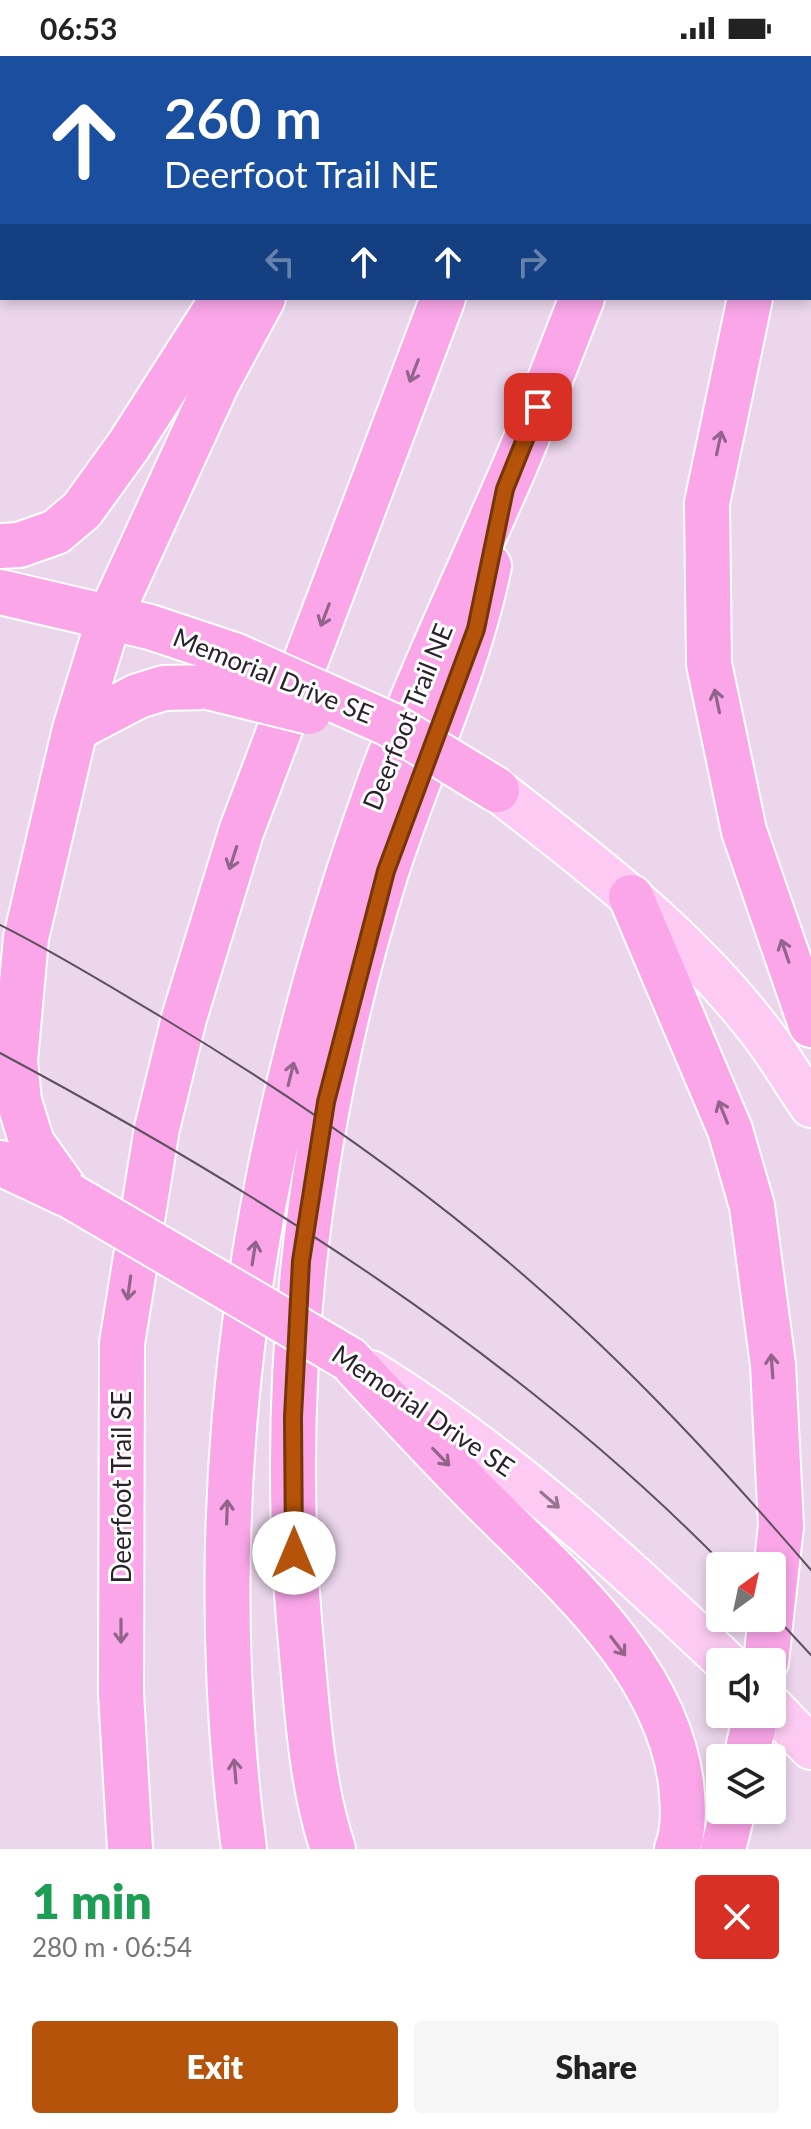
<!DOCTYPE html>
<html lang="en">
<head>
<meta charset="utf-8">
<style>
	body { margin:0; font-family:Lato,sans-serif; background:#f6f6f6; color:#222; height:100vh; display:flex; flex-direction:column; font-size:30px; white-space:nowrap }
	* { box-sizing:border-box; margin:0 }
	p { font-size:26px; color:#767676 }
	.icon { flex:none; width:44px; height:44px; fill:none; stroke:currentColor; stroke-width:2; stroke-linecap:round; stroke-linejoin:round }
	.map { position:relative; height:1793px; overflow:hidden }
	.drawer { display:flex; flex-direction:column; background:#fff; flex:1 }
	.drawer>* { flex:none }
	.guide { position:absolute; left:0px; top:0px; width:812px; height:244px; box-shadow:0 4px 12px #0003; background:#1a4fa0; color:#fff; overflow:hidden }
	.needle { width:52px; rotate:33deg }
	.fabs { position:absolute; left:706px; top:1496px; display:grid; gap:16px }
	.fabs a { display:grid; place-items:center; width:80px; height:80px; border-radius:8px; background:#fff; box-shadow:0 4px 12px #0003; font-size:40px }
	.pin { position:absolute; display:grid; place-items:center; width:68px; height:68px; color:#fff; margin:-34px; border-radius:16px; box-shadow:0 4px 12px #0006 }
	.me { position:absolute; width:88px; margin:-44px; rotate:0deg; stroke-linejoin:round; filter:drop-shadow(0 0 6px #0008) }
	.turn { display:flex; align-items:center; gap:28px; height:168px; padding:0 32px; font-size:36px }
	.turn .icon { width:104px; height:104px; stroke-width:2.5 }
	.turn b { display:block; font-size:56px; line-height:68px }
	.lanes { display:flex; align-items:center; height:76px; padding:0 32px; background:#0003; justify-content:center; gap:40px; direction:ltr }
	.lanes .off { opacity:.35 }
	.round { display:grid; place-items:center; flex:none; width:84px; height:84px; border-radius:8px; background:#f6f6f6 }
	.headline { display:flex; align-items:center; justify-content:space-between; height:136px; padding:0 32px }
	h1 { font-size:48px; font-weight:800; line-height:60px; color:#1e9e55 }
	.button { display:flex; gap:16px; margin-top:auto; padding:16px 32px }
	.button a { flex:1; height:92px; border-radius:8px; background:#b45309; color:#fff; font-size:32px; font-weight:800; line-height:92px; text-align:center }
	.button a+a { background:#f6f6f6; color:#222 }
	.status { display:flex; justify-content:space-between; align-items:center; height:56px; padding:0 40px; background:#fff; direction:ltr }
	.status svg { height:22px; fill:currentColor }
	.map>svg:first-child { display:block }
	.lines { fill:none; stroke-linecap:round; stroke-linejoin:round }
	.major-casing { stroke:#fff; stroke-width:46 }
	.highway-casing { stroke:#fff; stroke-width:48 }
	.major { stroke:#fccaf2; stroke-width:42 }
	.highway { stroke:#faa6e9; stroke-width:44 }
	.tram { stroke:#5d515d; stroke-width:2 }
	.rail { stroke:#5d515d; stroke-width:6; stroke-dasharray:16 8; stroke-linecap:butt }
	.highway-bridge-casing { stroke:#fff; stroke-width:48; stroke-linecap:butt }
	.highway-bridge { stroke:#faa6e9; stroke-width:44 }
	.oneway { stroke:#92648a }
	.oneway2 { stroke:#94768e }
	.route-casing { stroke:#753606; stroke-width:20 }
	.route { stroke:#b45309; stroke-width:14 }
	.labels { text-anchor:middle; stroke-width:6; stroke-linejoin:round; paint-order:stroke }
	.street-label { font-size:26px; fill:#2b232b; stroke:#fff }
</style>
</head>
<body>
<div class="status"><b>06:53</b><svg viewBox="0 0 49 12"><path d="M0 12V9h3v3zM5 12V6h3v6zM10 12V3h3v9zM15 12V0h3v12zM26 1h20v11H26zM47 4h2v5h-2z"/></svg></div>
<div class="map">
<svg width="811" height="1793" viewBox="0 0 811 1793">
	<rect width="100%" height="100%" fill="#ebd6eb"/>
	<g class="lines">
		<g class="major-casing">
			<path id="major" d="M497,734C593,808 694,885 767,984C782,1005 796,1028 811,1050
				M371,1316C502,1397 614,1500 726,1606
				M772,1651L811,1692"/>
		</g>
		<g class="highway-casing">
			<path id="highway" d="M375,2L376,0
				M537,2L538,0
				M680,2V0
				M804,2L805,0
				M750,242L707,447L709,608L744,775L811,969
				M0,490L19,489L56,476L82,454L129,389L223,242
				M0,536L150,571L234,599
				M75,673L138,640L164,632L208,631
				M631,841L730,1074L752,1150L773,1309L781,1470L766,1606
				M0,1107L66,1138
				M69,1139L32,1087L19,1045L15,1005L26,882L75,673L110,560L217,327L263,242
				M349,1303C389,1346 429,1389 470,1431C551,1514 665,1604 681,1727C683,1748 685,1773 677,1793
				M746,1702L756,1658
				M130,1793L121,1637L122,1287L157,1072L184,962L241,776L443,242
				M244,1793C196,1421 255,1071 382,720C418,624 462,531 503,437C532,373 556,307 582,242
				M333,1793C312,1730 308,1664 302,1598C276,1331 306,1072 386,816C419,713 467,617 489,510
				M723,1793L733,1754"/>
		</g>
		<use href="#major" class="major"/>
		<use href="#highway" class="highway"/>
		<path class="tram" d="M0,869C56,897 109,930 163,962C291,1039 415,1124 528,1223C630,1311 723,1412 811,1514
			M0,997C260,1136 517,1298 725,1510
			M772,1557L811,1599"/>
		<path class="rail" d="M69,2L70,0
			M0,205L2,199"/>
		<g class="highway-bridge-casing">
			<path id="highway-bridge" d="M234,599L389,668L497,734
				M208,631L309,656
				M69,1139L349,1303"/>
		</g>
		<use href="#highway-bridge" class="highway-bridge"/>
	</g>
	<defs><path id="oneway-shaft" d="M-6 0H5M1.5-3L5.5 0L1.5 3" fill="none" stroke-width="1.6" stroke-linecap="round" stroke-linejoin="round" transform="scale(2)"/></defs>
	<g class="oneway">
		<use href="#oneway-shaft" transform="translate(414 315) rotate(111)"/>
		<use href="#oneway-shaft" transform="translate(719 387) rotate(-78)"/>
		<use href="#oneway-shaft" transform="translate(325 559) rotate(111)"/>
		<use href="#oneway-shaft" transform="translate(717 645) rotate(-102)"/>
		<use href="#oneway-shaft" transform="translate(233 802) rotate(108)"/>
		<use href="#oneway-shaft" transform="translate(785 895) rotate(-109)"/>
		<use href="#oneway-shaft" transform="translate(291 1018) rotate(-76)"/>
		<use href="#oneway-shaft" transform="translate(723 1056) rotate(-112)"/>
		<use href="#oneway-shaft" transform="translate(254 1197) rotate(-81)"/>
		<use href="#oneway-shaft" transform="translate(129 1232) rotate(98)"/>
		<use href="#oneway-shaft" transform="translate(772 1310) rotate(-94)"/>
		<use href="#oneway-shaft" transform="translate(441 1401) rotate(46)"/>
		<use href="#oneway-shaft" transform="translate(227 1456) rotate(-88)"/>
		<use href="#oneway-shaft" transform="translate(121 1575) rotate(90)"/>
		<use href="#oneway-shaft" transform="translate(618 1590) rotate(53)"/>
		<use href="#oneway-shaft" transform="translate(235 1715) rotate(-95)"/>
	</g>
	<use class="oneway2" href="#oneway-shaft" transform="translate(550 1444) rotate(41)"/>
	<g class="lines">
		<g class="route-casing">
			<path id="route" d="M294,1497L293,1361L301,1205L326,1046L386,815L476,573L505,433L538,351"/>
		</g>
		<use href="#route" class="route"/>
	</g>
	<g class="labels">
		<g class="street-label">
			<text transform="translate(273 620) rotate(22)" y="9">Memorial Drive SE</text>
			<text transform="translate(408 661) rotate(-68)" y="9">Deerfoot Trail NE</text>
			<text transform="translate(423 1355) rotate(34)" y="9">Memorial Drive SE</text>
			<text transform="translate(122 1431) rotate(-90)" y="9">Deerfoot Trail SE</text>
		</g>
	</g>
</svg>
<div class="fabs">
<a><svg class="needle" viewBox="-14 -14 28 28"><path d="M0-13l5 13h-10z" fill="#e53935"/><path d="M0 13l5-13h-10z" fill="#767676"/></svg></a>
<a><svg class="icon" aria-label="sound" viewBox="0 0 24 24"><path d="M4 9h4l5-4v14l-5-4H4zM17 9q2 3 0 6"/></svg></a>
<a><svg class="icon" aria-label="layers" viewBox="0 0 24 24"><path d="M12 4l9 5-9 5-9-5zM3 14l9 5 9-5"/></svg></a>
</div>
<div class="pin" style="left:538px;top:351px;background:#d93025"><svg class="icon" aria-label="arrive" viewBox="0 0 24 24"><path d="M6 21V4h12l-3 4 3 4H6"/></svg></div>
<svg class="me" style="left:294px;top:1497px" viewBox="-20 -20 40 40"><circle r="19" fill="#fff"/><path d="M0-13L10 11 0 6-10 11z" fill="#b45309"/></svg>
<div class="guide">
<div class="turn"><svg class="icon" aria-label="ahead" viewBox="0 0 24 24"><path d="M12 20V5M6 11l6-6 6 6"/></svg><div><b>260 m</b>Deerfoot Trail NE</div></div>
<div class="lanes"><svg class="icon off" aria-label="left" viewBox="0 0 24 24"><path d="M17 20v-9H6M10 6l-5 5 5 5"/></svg><svg class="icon" aria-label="ahead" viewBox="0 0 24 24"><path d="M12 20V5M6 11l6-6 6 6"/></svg><svg class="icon" aria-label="ahead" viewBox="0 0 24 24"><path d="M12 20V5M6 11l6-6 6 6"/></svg><svg class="icon off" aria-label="right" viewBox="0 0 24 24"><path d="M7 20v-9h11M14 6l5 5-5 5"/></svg></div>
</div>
</div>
<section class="drawer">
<div class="headline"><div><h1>1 min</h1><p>280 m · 06:54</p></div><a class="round" style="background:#d93025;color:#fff"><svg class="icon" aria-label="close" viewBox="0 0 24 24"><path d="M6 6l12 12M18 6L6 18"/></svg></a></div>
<div class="button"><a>Exit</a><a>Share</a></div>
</section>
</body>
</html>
